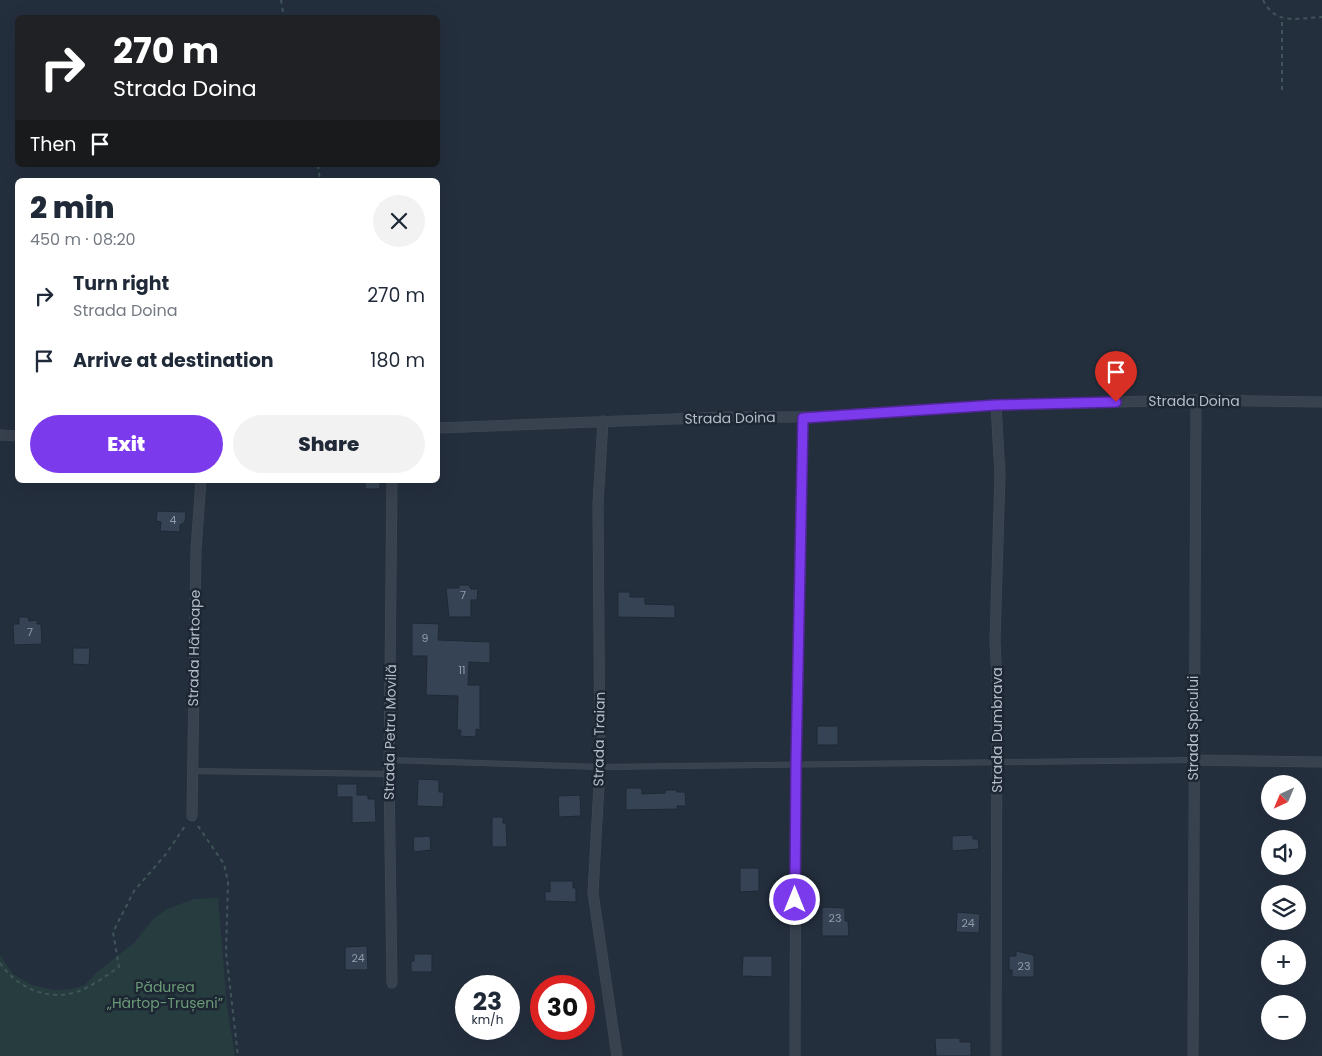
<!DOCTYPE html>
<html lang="en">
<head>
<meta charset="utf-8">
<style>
	body { margin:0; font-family:Poppins,sans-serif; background:#f2f2f3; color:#1f2937; height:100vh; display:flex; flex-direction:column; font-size:19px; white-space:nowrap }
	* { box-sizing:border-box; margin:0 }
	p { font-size:16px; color:#747a83 }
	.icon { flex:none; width:28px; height:28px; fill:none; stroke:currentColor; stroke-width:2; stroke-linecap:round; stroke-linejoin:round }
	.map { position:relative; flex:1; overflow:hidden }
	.panel { position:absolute; left:15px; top:178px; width:425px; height:305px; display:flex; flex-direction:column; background:#fff; border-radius:8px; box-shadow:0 5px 20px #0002 }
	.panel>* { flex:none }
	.guide { position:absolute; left:15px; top:15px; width:425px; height:152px; border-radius:8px; box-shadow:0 5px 20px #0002; background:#202124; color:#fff; overflow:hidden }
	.needle { width:32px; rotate:224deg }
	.controls { position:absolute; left:1261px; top:775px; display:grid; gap:10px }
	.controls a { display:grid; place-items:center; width:45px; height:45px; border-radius:50%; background:#fff; box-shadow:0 5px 20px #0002; font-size:25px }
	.speed { position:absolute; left:455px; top:975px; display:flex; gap:10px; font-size:25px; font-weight:700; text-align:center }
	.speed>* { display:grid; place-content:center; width:65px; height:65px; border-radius:50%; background:#fff; box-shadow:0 5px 20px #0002; line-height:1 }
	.speed small { font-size:12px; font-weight:400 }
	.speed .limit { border:8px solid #d22; background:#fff; color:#111 }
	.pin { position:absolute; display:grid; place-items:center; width:42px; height:42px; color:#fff; margin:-51px -21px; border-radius:50% 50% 50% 0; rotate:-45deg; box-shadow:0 0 5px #0007 }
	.pin .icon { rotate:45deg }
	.me { position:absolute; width:55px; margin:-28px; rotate:0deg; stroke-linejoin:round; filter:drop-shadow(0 0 4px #0008) }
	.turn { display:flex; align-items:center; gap:18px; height:105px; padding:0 15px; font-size:22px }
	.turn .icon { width:65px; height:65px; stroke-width:2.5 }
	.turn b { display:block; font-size:35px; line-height:42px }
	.then { display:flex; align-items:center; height:48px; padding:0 15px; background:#0003; gap:10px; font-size:19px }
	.round { display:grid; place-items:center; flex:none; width:52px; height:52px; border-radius:26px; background:#f2f2f3 }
	.head { display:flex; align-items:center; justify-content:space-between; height:85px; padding:0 15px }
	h1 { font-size:30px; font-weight:800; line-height:38px }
	.primary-button { display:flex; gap:10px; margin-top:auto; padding:10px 15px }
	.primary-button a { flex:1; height:58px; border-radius:30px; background:#7c3aed; color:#fff; font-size:20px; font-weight:800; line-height:58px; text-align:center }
	.primary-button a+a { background:#f2f2f3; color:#1f2937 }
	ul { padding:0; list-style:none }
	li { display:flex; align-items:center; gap:15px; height:65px; padding:0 15px }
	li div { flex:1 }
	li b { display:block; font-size:19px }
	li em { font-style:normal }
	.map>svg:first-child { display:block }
	.green { fill:#263c3f }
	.building { fill:#364354; stroke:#1f2835 }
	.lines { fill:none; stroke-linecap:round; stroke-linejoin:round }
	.lane-casing { stroke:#414a57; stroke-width:6 }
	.street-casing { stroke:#414a57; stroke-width:11 }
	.path { stroke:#3f5557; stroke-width:2; stroke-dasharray:4 4; stroke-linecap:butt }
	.lane { stroke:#38414e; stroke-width:5 }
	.street { stroke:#38414e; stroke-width:10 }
	.route-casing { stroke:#51269a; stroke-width:12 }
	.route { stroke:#7c3aed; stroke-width:9 }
	.labels { text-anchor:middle; stroke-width:5; stroke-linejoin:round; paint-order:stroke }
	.number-label { font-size:11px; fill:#929caa }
	.street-label { font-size:14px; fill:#b4bcc9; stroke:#1d2633 }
	.park-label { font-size:14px; fill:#6b9a76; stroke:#1d2633 }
</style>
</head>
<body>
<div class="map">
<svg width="1322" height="1056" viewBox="0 0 1322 1056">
	<rect width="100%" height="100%" fill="#242f3e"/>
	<path class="green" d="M218,898L227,1006L235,1056H0V955L13,974L32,985L54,990L71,989L85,985L96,973L135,942L153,919L167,909L194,899Z"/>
	<path class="building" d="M365,480H380V489H365Z
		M157,511L186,512L185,522L180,525V532L160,531L161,522L156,521Z
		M459,585H469L471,589H478L477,600H471V617H449L446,588H459Z
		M618,592H630V597H645V604L675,605V618L618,617Z
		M19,617H28L29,621L37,620V624H41L42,644L14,645L13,624H19Z
		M412,623L439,624L438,640L490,642V663L469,662L468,685H480V730L476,729V737L460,736L461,730H457L458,696L426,695L427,656H412Z
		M73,648H90L89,665L73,664Z
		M817,726H838V745H817Z
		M418,779L439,780V792H444L443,807L417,806Z
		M337,784H357V795H368V799H375L376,822L352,823V797H337Z
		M626,788H642V794L665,793V790H677V792H685L686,806H677L678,809L626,810Z
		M580,795L581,816L559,817L558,796Z
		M492,817H503V823H506L507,847H492Z
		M973,835V839H978L979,849L952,851V836Z
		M430,836L431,850L414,852L413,837Z
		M740,868H759V891L740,892Z
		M550,881H573V888H576V902L545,901V891L550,892Z
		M822,907L845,908V921H848L849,936H822Z
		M957,912L980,914L979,933L956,932Z
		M367,946L368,970H345V947Z
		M1016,951L1034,955V977H1012V970H1009V956H1016Z
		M414,954H432V972H411V961H414Z
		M743,956H772V977L742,976Z
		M935,1038H960V1042H971V1056H936Z"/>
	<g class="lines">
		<g class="lane-casing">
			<path id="lane" d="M389,760L600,767L1193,760
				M192,771L389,774"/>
		</g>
		<g class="street-casing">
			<path id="street" d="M603,421L598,504L600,767L593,893L617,1056
				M438,428L727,417H810L996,405L1196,400L1322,402
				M0,435L18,436
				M1193,760L1322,762
				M192,816L196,550L201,480
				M392,983L389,774L392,480
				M795,1056L796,764L803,417
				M996,1056L997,680L995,641L1000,474L996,405
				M1193,1056L1196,400"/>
		</g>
		<path class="path" d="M281,0L284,18
			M1263,0C1276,26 1297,18 1322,17
			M1282,90V18
			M318,165L320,180
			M198,826L224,864L228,882L226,952L238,1056
			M0,963C19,991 55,1004 86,988C97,983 108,974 119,967L113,932L134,891L166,854L185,826"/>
		<use href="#lane" class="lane"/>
		<use href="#street" class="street"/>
	</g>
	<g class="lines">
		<g class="route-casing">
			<path id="route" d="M795,900L796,764L803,418L996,405L1116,402"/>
		</g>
		<use href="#route" class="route"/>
	</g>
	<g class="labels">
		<g class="number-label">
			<text x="173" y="524">4</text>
			<text x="463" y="599">7</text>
			<text x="30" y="636">7</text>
			<text x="425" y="642">9</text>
			<text x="462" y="674">11</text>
			<text x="835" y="922">23</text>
			<text x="968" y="927">24</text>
			<text x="358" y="962">24</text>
			<text x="1024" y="970">23</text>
		</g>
		<g class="street-label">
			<text x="1194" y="406">Strada Doina</text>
			<text transform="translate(730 418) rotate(-1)" y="5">Strada Doina</text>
			<text transform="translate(194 648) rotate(-89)" y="5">Strada Hârtoape</text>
			<text transform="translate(1193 728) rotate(-90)" y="5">Strada Spicului</text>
			<text transform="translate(997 730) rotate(-90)" y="5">Strada Dumbrava</text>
			<text transform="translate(390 732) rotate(-89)" y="5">Strada Petru Movilă</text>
			<text transform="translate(599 739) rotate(-89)" y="5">Strada Traian</text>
		</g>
		<g class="park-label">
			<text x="165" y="992">Pădurea<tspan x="165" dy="16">„Hârtop-Trușeni”</tspan></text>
		</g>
	</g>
</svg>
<div class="controls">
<a><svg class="needle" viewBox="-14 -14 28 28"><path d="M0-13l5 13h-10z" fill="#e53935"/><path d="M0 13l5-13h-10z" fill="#747a83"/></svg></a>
<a><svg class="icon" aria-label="sound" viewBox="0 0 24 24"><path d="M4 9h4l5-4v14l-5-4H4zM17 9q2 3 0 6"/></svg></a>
<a><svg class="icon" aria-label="layers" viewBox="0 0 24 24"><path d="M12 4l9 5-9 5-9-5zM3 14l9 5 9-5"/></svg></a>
<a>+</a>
<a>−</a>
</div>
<div class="speed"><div>23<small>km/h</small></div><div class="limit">30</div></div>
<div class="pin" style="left:1116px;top:402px;background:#d93025"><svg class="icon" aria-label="arrive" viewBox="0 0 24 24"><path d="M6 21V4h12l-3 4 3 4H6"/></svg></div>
<svg class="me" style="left:795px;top:900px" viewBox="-20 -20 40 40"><circle r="17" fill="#7c3aed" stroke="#fff" stroke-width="3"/><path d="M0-11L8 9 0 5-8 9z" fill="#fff"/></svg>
<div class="guide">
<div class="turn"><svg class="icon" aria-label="right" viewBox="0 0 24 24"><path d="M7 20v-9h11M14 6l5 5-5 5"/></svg><div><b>270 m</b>Strada Doina</div></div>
<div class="then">Then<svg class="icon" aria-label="arrive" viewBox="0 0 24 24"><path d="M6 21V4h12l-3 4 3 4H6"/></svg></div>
</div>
<section class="panel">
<div class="head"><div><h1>2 min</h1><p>450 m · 08:20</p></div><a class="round"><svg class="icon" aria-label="close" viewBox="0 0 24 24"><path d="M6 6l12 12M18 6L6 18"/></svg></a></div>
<ul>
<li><svg class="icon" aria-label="right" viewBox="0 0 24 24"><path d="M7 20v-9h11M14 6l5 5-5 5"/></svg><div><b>Turn right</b><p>Strada Doina</p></div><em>270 m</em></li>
<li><svg class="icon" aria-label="arrive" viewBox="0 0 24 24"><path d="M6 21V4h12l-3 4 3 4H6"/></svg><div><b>Arrive at destination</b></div><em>180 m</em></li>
</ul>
<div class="primary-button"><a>Exit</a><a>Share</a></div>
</section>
</div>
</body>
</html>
